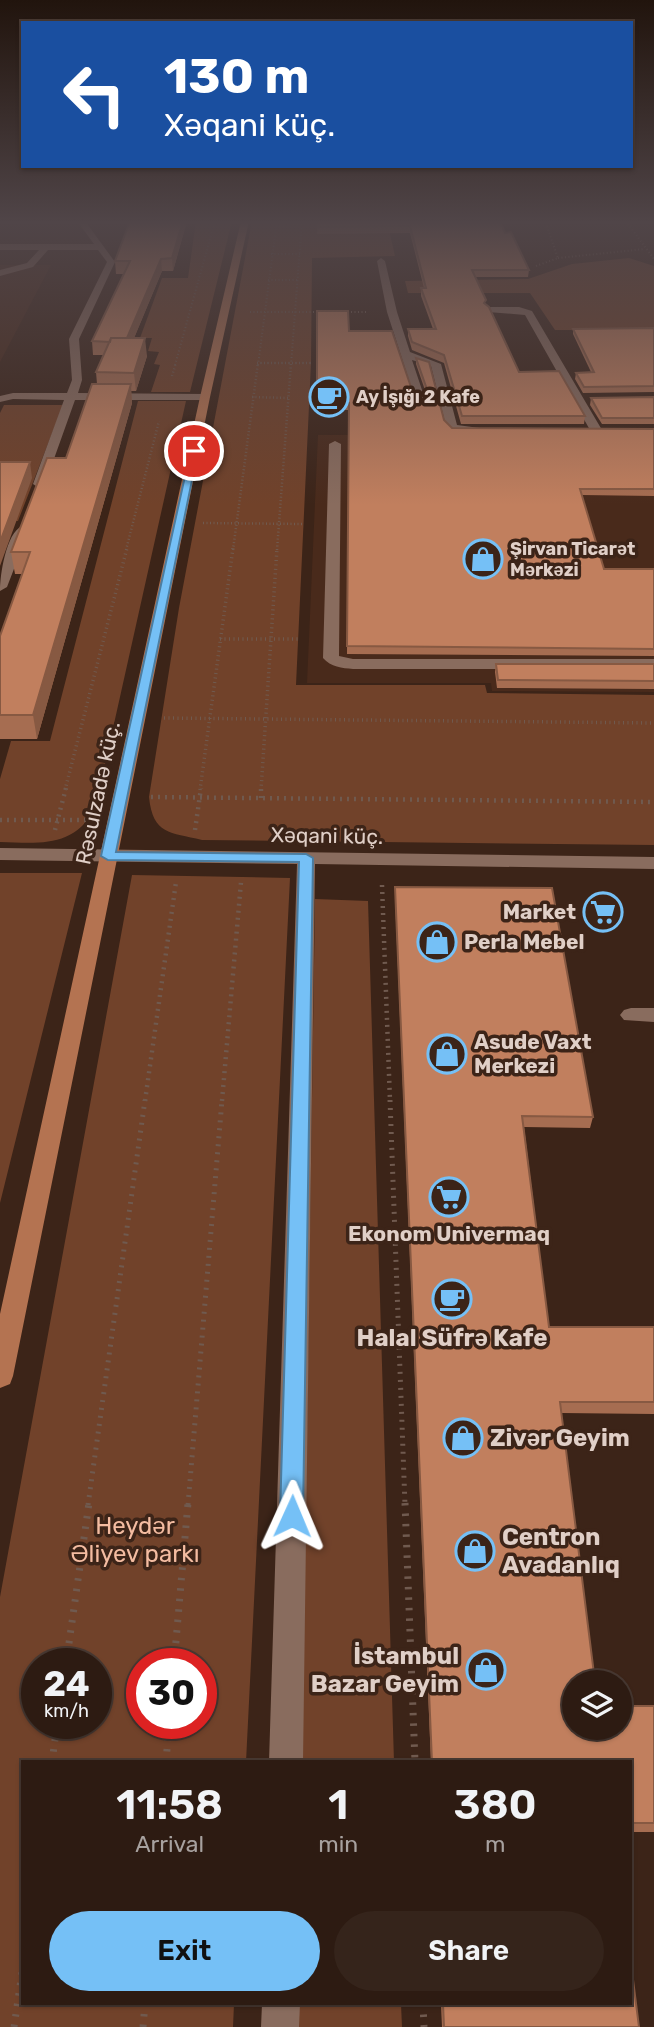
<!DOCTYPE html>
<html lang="en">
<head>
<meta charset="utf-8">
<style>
	body { margin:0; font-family:Rubik,sans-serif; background:#35241b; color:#f1f3f6; height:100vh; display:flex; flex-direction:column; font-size:26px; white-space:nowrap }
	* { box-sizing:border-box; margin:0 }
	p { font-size:23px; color:#a7a19f }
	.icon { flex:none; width:38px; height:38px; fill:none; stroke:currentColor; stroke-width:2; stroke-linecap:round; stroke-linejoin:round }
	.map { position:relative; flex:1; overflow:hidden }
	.side { position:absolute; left:21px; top:1760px; width:611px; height:245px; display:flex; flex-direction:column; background:#2d1b12; border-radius:0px; box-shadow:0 2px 5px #0004,0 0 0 2px #483932 }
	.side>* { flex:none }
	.hud { position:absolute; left:21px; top:21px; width:612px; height:147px; border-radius:0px; box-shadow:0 2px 5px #0004,0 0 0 2px #483932; background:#1a4fa0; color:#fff; overflow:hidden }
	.buttons { position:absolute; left:562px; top:1670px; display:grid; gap:14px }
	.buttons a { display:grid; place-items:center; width:70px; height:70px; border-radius:50%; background:#2d1b12; box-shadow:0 2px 5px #0004,0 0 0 2px #483932; font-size:35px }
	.speed { position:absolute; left:21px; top:1648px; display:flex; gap:14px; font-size:35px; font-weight:700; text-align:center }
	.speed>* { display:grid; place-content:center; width:91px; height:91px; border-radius:50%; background:#2d1b12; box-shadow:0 2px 5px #0004,0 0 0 2px #483932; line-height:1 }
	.speed small { font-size:18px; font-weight:400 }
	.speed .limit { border:10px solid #d22; background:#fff; color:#111 }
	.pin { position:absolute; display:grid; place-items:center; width:60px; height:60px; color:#fff; margin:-30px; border:4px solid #fff; border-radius:50%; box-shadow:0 2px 7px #0007 }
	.me { position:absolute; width:77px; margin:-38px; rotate:1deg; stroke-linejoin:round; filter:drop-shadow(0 0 5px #0008) }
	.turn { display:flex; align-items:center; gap:24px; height:147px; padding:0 28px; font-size:32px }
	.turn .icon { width:91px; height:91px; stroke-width:2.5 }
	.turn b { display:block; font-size:49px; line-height:60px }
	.eta { display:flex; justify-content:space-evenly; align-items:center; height:119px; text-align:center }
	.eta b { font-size:42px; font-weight:600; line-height:49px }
	.cta { display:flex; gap:14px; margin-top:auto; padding:14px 28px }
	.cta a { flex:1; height:80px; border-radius:42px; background:#75c0f6; color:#111; font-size:28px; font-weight:600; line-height:80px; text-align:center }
	.cta a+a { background:#35241b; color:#f1f3f6 }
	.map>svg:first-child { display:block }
	.built { fill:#492a1b }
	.green { fill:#71422a; fill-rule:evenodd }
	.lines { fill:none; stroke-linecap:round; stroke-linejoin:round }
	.path-far5 { stroke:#705a4f; stroke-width:2; stroke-dasharray:1 2.5; stroke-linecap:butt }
	.path-far4 { stroke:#705a4f; stroke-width:2.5; stroke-dasharray:1 2.5; stroke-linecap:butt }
	.path-far3 { stroke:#705a4f; stroke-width:3.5; stroke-dasharray:1 3.5; stroke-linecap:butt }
	.path-far2 { stroke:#705a4f; stroke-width:4.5; stroke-dasharray:2 5; stroke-linecap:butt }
	.path-far1 { stroke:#705a4f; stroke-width:5; stroke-dasharray:2 6; stroke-linecap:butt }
	.path { stroke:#705a4f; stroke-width:7; stroke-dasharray:2.5 8; stroke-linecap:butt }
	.minor { fill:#896c5e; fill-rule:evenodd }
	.major { fill:#b47351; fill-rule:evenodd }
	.wall { fill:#a66d51 }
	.shaded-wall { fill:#875942 }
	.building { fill:#c17f5e; stroke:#875942; stroke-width:2 }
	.route { fill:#75c0f6; stroke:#4c7da0; stroke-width:2 }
	.labels { text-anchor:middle; stroke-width:7; stroke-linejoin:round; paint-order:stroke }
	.far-poi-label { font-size:18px; font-weight:bold; fill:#e0cfc7; stroke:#3c2418; text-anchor:start }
	.street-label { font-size:21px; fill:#e0cfc7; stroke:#3c2418 }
	.poi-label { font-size:21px; font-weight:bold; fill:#e0cfc7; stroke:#3c2418; text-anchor:start }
	.near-poi-label { font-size:24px; font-weight:bold; fill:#e0cfc7; stroke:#3c2418; text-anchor:start }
	.near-park-label { font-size:24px; fill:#f4bca1; stroke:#3c2418 }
</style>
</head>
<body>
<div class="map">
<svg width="654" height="2027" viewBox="0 0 654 2027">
	<rect width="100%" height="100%" fill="#3c2418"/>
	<path class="built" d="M0,265H51L0,362Z
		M654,434V692L492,691L491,683H307L318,435Z"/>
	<path class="green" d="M196,221H232L190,392H151L160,365L154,364L159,352L148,351L152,338H140L162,278H188Z
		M252,221H387L395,256L312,258L311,363L296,685H485L487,693L654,695V845L202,840C170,832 153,835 149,797L179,608Z
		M629,258L654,266V330H555L530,293H408L405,281L528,279L572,264Z
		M138,401H186L95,809C73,848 40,843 0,842V779L11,741H50Z
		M4,405H63L18,521H0V413Z
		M0,873H82L0,1203Z
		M132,875L290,878L246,1762H23V2004H234L233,2027H0V1597ZM96,1664V1724H37V1664ZM142,1664H201V1724H142Z
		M315,899L368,901L394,1762H302Z
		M299,2004H401L402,2027H298Z"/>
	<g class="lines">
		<path class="path-far5" d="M626,221L654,259
			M276,226L321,225
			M271,254H300
			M558,258L645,249
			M536,266L558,258L545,221
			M268,280H298
			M250,312H322
			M344,312H367
			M257,363H311
			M175,365L215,221
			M258,365L277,221
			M291,365L302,221"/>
		<path class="path-far4" d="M257,363H311
			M172,376L176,363
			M252,397L289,398
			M203,523L304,524
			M126,550L159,421
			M233,550L258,363
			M277,550L291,363"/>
		<path class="path-far3" d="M220,639H299
			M164,718L654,723
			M65,790L127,548
			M200,790L233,548
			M261,790L277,548"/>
		<path class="path-far2" d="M151,797L654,802
			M261,798V788
			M0,820H87
			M55,830L66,788
			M195,830L201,788
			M382,885L390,1101
			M145,1101L176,882
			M222,1101L241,882"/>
		<path class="path-far1" d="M390,1100L405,1505
			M88,1505L145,1100
			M188,1505L222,1100"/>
		<path class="path" d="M405,1503L415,1762
			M66,1664L89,1503
			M174,1664L188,1503
			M52,1762L57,1724
			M166,1762L169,1724
			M423,2004L424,2027
			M14,2027L23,1966
			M143,2027L145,2004"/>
		<path class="minor" d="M77,221H85L115,262L79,339L82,380L78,393L205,394L210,397L205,400H75L45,484L39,488L33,484L64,400L13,399L0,402V396L13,393H67L72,380L69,339L107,262L98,250H48L33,267L0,276V270L27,263L39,250H0V244H94Z
			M381,258L385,261L397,312L410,352L441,364L457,425L487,429V433L452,432L446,426L431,366L412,360L426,402L421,405L416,402L387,312L377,261Z
			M491,307H519L532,311L602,430L600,432L590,430L525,315L488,312V308Z
			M335,441L341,444L339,656L353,659H654V669H353C342,668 331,667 323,658L329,444Z
			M22,526L29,530L7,587L0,591C0,575 6,533 22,526Z
			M0,848L654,857V869L315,864L303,1762H269L297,864L0,860Z
			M631,1008H654V1022L624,1020L620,1015L624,1010Z
			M262,2004H300L299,2027H261Z"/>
		<path class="major" d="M241,221H249L210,397L13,1376L10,1384L0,1388V1314L200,397Z"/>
	</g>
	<path class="wall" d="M187,221L173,271H162L134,338L147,356L136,391H131L132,403L37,739H0V636L22,574H15L11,552L66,458L97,384L96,372L104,355H93L92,341L124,274H116L115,261Z
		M318,221L505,233L529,270L528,277H475L485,304L519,372L585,416L584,424H461L444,363L412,350L408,336V329H433L421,296V288H424L410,233L317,234Z
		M317,311L349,331L414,396L420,401L427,396L416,364V358L444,420L452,428L654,429V496L582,495L604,569H654V656L347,654L349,410H317Z
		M654,328V392L583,393L575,379L576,373L591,372L573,334V329Z
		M654,397V424H602L590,405L591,398Z
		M496,664H654V689L497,688L495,672Z
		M395,887L593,1117L590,1128L524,1127L549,1327H654V1414L561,1413L574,1727L654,1706V1832H630V1762H431L395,898Z
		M441,2004H630L639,2027H442Z"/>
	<path class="shaded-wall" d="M183,221H187L173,271L172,258Z
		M161,259L162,271L127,355L126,342Z
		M145,338L147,356L136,391L134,373Z
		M131,384L132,403L37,739L33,715Z
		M30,462L32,478L0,566V542Z"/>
	<path class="building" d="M130,221H183L172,258L161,259L127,338H111L110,342L92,341L130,261H115Z
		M318,221H500L505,233L511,232L529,270H472L486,300L484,303L489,307L519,372L559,371L585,416H462L444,355L412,342L408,329H436L421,288H426L410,226L317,227Z
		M317,311H348L349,331H392L414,396L420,401L429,395L416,358L429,362L444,420L452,428L654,429V489H580L604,569H654V649L347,646L349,403L317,404Z
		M654,328V386L584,387L576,373L594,372L573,329Z
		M111,338H145L134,373L96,372Z
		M92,384H131L33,715H0V636L30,552H11L47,458H66Z
		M654,397V418H602L591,398Z
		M0,462H30L0,542Z
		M496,664H654V681L498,680Z
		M395,887L552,888L593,1117L522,1116L549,1327H654V1402H560L595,1682H574V1727H620V1706H654V1823H630V1762H432Z
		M630,1956L639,2027H444L443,2004H630Z"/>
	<linearGradient id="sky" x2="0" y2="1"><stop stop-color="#21140d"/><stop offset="0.44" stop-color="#504548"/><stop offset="1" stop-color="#504548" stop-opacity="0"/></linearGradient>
	<rect width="654" height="505" fill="url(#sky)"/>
	<path class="route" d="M191,449L198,451L116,852L306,854L313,858L303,1516L299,1523L292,1526L284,1523L280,1516L299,862L108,860L101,856Z"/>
	<defs>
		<g id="cafe-ring" transform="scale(2.0125)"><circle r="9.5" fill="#3c2418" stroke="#75c0f6" stroke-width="1.5"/><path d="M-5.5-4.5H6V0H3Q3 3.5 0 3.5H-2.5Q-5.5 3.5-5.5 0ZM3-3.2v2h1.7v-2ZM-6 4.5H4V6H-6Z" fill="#75c0f6"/></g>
		<g id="shop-ring" transform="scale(2.0125)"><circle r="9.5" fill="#3c2418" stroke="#75c0f6" stroke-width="1.5"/><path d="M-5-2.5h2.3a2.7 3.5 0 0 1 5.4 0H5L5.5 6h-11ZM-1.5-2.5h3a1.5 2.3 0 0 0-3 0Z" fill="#75c0f6"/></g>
		<g id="supermarket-ring" transform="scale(2.0125)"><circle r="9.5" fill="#3c2418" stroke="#75c0f6" stroke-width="1.5"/><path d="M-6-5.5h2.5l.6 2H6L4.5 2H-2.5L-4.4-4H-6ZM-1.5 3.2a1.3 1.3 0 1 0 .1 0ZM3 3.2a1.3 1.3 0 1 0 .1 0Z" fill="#75c0f6"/></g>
	</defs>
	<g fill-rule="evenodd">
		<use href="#cafe-ring" x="329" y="397"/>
		<use href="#shop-ring" x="483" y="559"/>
		<use href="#supermarket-ring" x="603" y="912"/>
		<use href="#shop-ring" x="437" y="942"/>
		<use href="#shop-ring" x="447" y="1054"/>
		<use href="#supermarket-ring" x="449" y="1197"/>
		<use href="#cafe-ring" x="452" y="1299"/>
		<use href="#shop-ring" x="463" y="1438"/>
		<use href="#shop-ring" x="475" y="1551"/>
		<use href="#shop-ring" x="486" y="1670"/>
	</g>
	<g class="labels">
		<g class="far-poi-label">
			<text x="356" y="403">Ay İşığı 2 Kafe</text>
			<text x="510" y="555">Şirvan Ticarət<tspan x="510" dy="21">Mərkəzi</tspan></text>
		</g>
		<g class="street-label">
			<text transform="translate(98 793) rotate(-78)" y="7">Rəsulzadə küç.</text>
			<text transform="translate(327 836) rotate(1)" y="7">Xəqani küç.</text>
		</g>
		<g class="poi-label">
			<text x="576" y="919" text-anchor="end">Market</text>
			<text x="464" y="949">Perla Mebel</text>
			<text x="474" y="1049">Asude Vaxt<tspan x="474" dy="24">Merkezi</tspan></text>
			<text x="449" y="1241" text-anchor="middle">Ekonom Univermaq</text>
		</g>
		<g class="near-poi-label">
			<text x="452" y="1346" text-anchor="middle">Halal Süfrə Kafe</text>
			<text x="490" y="1446">Zivər Geyim</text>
			<text x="502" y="1545">Centron<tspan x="502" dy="28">Avadanlıq</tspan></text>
			<text x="459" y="1664" text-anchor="end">İstambul<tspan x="459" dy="28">Bazar Geyim</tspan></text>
		</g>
		<g class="near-park-label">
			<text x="135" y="1534">Heydər<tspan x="135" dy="28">Əliyev parkı</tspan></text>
		</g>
	</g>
</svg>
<div class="buttons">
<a><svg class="icon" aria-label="layers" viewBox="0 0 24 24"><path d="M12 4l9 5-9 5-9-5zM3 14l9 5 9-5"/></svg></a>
</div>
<div class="speed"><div>24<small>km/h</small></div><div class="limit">30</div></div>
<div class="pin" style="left:194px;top:451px;background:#d93025"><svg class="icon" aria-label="arrive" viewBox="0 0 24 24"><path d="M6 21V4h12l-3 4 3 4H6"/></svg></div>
<svg class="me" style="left:292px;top:1516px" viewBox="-20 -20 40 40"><path d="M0-17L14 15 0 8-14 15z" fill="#75c0f6" stroke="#fff" stroke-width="4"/></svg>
<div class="hud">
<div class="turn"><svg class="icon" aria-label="left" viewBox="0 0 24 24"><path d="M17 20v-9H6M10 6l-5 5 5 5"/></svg><div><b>130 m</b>Xəqani küç.</div></div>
</div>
<section class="side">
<div class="eta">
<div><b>11:58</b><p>Arrival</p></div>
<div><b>1</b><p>min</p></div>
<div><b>380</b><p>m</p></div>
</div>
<div class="cta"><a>Exit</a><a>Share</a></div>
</section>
</div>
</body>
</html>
